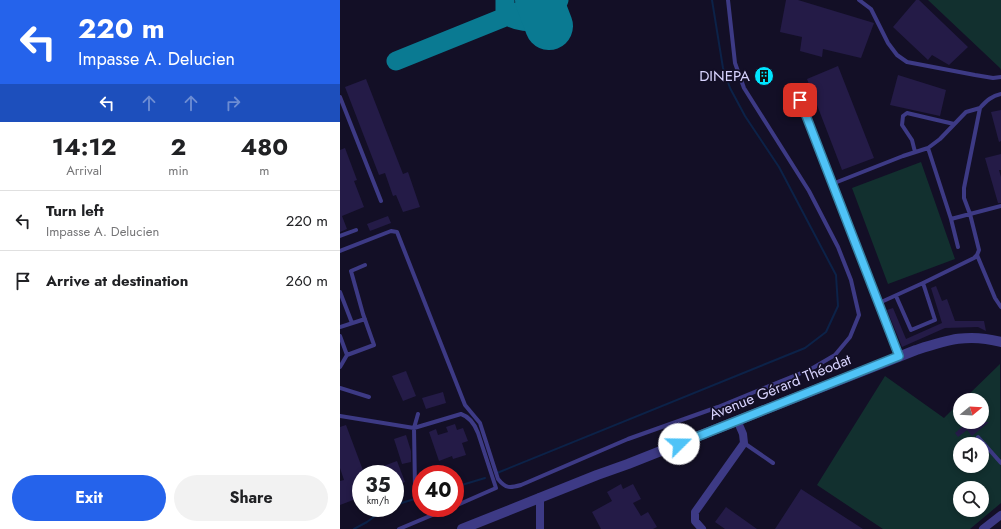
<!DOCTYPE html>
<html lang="en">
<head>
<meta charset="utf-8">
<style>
	body { margin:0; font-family:Jost,sans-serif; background:#f2f2f2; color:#202124; height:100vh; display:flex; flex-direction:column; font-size:15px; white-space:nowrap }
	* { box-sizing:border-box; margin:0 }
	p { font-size:13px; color:#757577 }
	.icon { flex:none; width:22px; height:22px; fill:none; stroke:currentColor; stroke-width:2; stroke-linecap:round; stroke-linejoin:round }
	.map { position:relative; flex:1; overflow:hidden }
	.panel { display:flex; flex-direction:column; background:#fff; width:340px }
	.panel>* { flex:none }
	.hud { background:#2563eb; color:#fff; overflow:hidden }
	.needle { width:26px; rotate:72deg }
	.buttons { position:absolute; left:613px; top:393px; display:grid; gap:8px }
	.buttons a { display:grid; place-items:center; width:36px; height:36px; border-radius:50%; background:#fff; box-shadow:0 2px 6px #0003; font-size:20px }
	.speed { position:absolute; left:12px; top:465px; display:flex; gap:8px; font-size:20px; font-weight:700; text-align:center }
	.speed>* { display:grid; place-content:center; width:52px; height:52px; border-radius:50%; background:#fff; box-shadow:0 2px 6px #0003; line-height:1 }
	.speed small { font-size:10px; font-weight:400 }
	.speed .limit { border:6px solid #d22; background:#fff; color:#111 }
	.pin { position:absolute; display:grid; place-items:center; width:34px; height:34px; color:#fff; margin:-17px; border-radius:8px; box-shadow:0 2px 6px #0006 }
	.me { position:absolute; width:44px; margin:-22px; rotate:68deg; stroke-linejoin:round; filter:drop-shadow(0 0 3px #0008) }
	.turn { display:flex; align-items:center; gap:14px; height:84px; padding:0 12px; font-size:18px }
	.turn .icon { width:52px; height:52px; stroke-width:2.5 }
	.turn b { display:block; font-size:28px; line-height:34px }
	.lanes { display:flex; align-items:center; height:38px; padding:0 12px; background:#0003; justify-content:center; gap:20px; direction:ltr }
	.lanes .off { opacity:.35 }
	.eta { display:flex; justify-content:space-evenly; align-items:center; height:68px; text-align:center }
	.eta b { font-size:24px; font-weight:700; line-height:28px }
	.button { display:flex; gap:8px; margin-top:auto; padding:8px 12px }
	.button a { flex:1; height:46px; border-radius:24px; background:#2563eb; color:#fff; font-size:16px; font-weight:700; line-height:46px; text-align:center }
	.button a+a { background:#f2f2f2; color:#202124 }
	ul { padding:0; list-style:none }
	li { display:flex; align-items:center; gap:12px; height:60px; padding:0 12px; border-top:1px solid #e0e0e0 }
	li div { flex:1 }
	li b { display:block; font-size:15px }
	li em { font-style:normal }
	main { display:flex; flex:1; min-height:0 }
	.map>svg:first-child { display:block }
	.green { fill:#12302f; fill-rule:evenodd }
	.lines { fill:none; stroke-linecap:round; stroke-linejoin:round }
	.stream { stroke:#0c2248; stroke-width:2 }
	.taxiway { stroke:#0a7a92; stroke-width:19 }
	.runway { stroke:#0a7a92; stroke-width:48 }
	.building { fill:#241b47 }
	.service { stroke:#3d3a85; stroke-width:4 }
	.minor { stroke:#3d3a85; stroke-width:8 }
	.tertiary { stroke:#3d3a85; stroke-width:10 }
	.route-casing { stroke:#337fa1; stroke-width:10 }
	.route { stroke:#4fc3f7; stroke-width:7 }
	.labels { text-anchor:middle; stroke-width:3.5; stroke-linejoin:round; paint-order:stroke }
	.poi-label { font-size:15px; fill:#d9d4ff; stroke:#130f26; text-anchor:end }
	.street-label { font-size:15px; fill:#d9d4ff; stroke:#130f26 }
</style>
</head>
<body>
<main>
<section class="panel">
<div class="hud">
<div class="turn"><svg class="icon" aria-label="left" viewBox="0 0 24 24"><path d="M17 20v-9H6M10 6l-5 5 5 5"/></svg><div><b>220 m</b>Impasse A. Delucien</div></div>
<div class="lanes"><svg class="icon" aria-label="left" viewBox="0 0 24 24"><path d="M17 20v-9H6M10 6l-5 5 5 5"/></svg><svg class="icon off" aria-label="ahead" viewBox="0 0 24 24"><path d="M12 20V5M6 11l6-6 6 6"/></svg><svg class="icon off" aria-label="ahead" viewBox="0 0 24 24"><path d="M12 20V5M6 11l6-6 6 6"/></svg><svg class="icon off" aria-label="right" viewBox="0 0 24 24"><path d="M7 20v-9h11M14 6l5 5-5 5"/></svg></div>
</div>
<div class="eta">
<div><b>14:12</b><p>Arrival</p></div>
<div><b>2</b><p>min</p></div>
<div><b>480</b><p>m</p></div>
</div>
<ul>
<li><svg class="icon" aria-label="left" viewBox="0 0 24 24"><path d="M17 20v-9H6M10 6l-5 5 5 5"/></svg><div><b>Turn left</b><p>Impasse A. Delucien</p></div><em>220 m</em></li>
<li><svg class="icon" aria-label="arrive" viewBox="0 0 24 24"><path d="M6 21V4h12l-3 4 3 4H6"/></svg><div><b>Arrive at destination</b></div><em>260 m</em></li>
</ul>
<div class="button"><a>Exit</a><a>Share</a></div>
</section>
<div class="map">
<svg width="661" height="529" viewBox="0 0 661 529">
	<rect width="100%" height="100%" fill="#130f26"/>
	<path class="green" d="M588,0H661V70L660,68Z
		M581,162L615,259L548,284L512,188Z
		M660,364L661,503L630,529H543L477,485L545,376L604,418L620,402V422H642V400H623ZM620,444H642V466H620ZM620,488H642V510H620Z"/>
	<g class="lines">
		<path class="stream" d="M157,473L465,348L486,332L498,306L496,275L439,167L405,116L390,88L383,68L372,0
			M115,487L145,478
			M55,505L81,497
			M14,529L27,522L46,508"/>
		<path class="taxiway" d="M165,0V12C172,23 194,24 205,17C211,13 216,6 219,0
			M56,61L200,3"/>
		<path class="runway" d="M199,0L209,26"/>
	</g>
	<path class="building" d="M446,0H458L534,23L521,58L483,49L482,57L460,51L462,37L440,32Z
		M576,0H579L628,47L609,65L592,55L588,60L553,27Z
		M498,66L534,158L502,170L467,79Z
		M558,75L606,90L600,116L550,105Z
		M26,79L63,174L68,172L80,207L63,212L56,195L53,196L45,173L39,175L5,87Z
		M661,110V141L659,142L651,112Z
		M5,148L17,180L14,181L24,207L2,216L7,229L0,232V150Z
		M661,154V170H659L661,177V203H658L645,158Z
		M48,216L51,223L30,231L27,224Z
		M596,286L602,301L607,299L615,321H644L646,331L638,327L605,328L562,347L547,310L553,308L566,339L602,323L591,288Z
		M66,371L76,396L63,401L52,376Z
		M103,392L106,403L86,409L82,398Z
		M628,422H649L632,436L627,430L618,437L615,433Z
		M115,424L117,430L123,428L128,441L122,443L126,455L113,459L112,456L99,461L89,432L96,429L98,435L108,432L106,427Z
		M6,425L24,473L57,461L65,482L55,485V474H21V497L0,505V481L4,480L0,468V427Z
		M66,435L71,451V462L62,464L54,439Z
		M281,484L283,489L293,484L301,499L293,503L301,516L308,512L317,527L313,529H261L252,512L272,501L267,492Z
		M461,489L523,529H435Z
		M386,507L417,529H385L375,522Z"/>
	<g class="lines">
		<path class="service" d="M519,0L531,9L548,43L557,55L567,62L635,75L653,78L661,77
			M0,97L41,201
			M588,148L611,219L630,214L624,198V188L640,108C647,100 652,96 661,94
			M575,152L572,140L562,125L563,116L567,113L614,124
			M492,184L563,156L588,148L600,139L626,112L640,108
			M611,219L618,247
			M0,236L16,230
			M0,251L51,231L57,232L125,405L140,423L158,479C166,489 170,488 181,485L288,439L378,407L471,369L495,355L510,337L519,315L511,280L498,247L469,191L404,88L395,63L388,0
			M637,255L655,298L661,307
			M0,292L12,323
			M556,296L571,330L595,320L583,283
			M539,303L583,283L634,258L637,255L639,250L630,214L661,206
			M0,327L25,319
			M0,336L7,355
			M0,367L7,355L34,345L23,314L11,271L25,265
			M0,388L29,397
			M0,416L74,428L121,414C130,417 135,425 138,433L156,488L115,506
			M638,437L661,463
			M404,443L433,463
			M75,489L74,428L78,414
			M59,529L109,508"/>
		<path class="minor" d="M460,100L559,356
			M200,497V529
			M362,529L355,521V512L404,443L403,434L397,420
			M643,529L661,515"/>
		<path class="tertiary" d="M122,529L257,475L288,464L576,350C607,340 628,333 661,342"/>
	</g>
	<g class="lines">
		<g class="route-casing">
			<path id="route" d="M339,444L559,356L460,100"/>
		</g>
		<use href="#route" class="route"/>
	</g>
	<defs>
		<g id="building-disc" transform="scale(1)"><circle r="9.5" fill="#00e5ff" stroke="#130f26"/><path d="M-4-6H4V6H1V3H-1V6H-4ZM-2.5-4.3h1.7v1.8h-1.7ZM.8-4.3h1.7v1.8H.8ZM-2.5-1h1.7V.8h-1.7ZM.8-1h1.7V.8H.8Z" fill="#111"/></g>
	</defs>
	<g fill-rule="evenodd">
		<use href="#building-disc" x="424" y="76"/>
	</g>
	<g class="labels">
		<g class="poi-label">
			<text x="410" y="81">DINEPA</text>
		</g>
		<g class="street-label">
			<text transform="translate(440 387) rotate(-22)" y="5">Avenue Gérard Théodat</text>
		</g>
	</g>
</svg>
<div class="buttons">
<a><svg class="needle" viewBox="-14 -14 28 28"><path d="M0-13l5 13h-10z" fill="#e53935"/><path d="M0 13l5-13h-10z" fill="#757577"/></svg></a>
<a><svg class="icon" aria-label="sound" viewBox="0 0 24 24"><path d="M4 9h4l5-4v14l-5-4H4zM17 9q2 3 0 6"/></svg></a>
<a><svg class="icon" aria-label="search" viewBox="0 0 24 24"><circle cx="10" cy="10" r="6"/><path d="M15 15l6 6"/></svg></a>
</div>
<div class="speed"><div>35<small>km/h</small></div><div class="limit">40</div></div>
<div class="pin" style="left:460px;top:100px;background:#d93025"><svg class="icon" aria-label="arrive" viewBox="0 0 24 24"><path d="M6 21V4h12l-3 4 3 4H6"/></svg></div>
<svg class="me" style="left:339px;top:444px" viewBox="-20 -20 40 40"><circle r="19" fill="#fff"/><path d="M0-13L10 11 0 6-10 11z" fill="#4fc3f7"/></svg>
</div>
</main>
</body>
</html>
